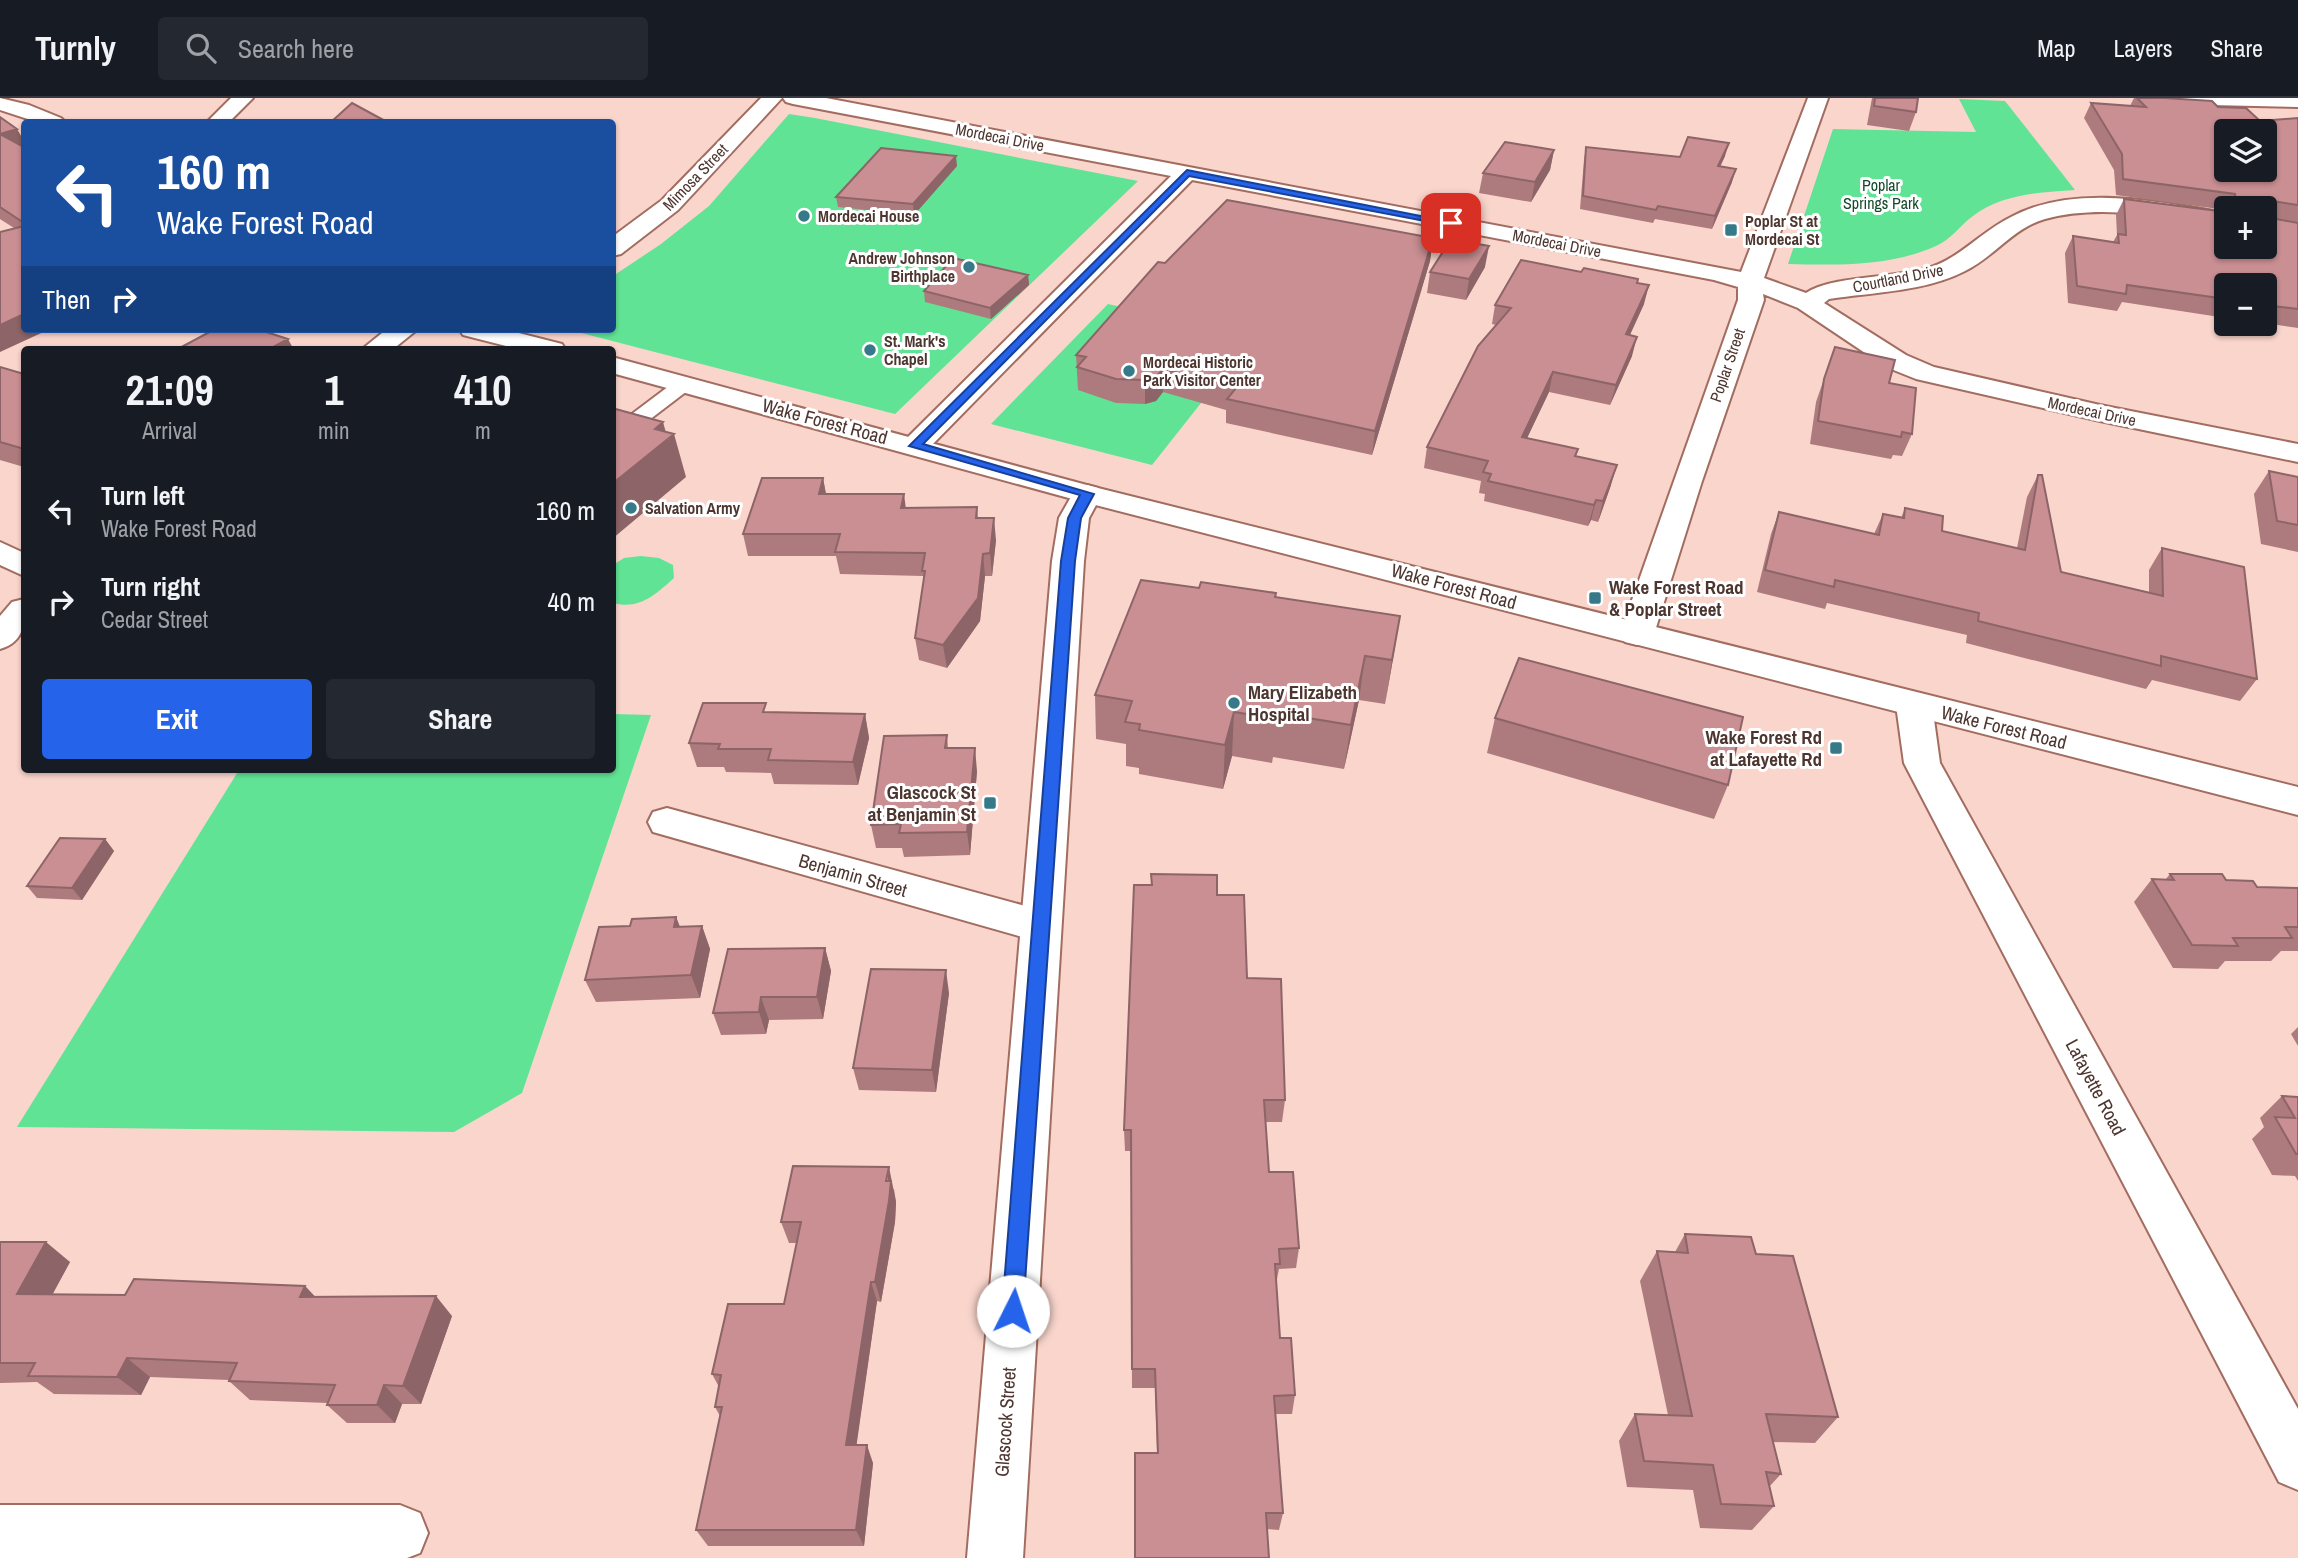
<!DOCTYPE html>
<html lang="en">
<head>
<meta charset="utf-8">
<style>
	body { margin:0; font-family:"Archivo Narrow",sans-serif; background:#242831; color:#f1f3f6; height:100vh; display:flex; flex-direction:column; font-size:26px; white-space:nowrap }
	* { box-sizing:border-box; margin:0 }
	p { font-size:23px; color:#9ea1a6 }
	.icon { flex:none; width:38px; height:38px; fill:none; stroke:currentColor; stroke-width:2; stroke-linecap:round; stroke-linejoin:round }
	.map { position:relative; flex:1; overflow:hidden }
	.drawer { position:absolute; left:21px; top:248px; width:595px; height:427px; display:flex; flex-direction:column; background:#171b24; border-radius:7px; box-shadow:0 2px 5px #0004 }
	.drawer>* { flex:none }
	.guide { position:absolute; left:21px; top:21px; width:595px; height:214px; border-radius:7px; box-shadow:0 2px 5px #0004; background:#1a4fa0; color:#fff; overflow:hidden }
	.tools { position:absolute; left:2214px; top:21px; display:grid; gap:14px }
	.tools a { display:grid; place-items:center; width:63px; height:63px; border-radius:7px; background:#171b24; box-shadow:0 2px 5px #0004; font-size:35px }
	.pin { position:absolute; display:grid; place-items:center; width:60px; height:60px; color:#fff; margin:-30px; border-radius:14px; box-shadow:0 4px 10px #0006 }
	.me { position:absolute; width:77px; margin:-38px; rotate:4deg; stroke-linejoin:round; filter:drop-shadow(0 0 5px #0008) }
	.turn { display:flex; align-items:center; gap:24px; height:147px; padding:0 21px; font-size:32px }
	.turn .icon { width:91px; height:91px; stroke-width:2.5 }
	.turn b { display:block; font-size:49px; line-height:60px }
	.then { display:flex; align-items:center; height:66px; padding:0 21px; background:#0003; gap:14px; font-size:26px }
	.eta { display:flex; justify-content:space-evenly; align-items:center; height:119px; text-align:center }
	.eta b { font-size:42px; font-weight:800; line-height:49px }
	.action { display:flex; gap:14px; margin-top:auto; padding:14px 21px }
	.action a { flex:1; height:80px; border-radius:7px; background:#2563eb; color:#fff; font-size:28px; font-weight:800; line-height:80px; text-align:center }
	.action a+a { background:#242831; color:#f1f3f6 }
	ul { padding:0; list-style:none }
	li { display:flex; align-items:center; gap:21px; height:91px; padding:0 21px }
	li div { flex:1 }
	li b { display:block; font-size:26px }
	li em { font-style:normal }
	header { display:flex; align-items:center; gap:42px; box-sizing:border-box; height:98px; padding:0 35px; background:#171b24; border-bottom:2px solid #363941 }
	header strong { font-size:33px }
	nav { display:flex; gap:38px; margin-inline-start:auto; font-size:24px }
	.search { width:490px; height:63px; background:#242831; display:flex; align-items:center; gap:18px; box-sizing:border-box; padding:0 24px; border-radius:7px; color:#9ea1a6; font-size:26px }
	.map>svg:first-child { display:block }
	.green { fill:#61e395 }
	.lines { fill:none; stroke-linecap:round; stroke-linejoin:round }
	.service-casing { stroke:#a26d60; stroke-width:4 }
	.minor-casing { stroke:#a26d60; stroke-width:4 }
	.tertiary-casing { stroke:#a26d60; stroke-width:4 }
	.secondary-casing { stroke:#a26d60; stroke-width:4 }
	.service { fill:#fff; fill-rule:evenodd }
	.minor { fill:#fff; fill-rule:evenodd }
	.tertiary { fill:#fff; fill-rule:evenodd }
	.secondary { fill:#fff; fill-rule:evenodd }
	.wall { fill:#ad7b7e }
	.shaded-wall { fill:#8d6467 }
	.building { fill:#c98f93; stroke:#8d6467; stroke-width:2; fill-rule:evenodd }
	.route { fill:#2563eb; stroke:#184099; stroke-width:2 }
	.poi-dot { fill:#367a89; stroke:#fff; stroke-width:2.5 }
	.labels { text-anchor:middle; stroke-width:6; stroke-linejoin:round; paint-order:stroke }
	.far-street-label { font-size:16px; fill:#4e3630; stroke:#fff }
	.far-park-label { font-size:16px; fill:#14492a; stroke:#fff }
	.far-poi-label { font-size:16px; font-weight:bold; fill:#4e3630; stroke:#fff; text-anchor:start }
	.street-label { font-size:19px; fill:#4e3630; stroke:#fff }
	.poi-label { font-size:19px; font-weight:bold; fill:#4e3630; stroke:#fff; text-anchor:start }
</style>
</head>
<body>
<header>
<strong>Turnly</strong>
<div class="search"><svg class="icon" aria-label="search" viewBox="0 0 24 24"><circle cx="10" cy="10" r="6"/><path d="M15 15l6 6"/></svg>Search here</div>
<nav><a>Map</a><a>Layers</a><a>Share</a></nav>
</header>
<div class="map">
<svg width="2298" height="1460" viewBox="0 0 2298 1460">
	<rect width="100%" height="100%" fill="#f9d5cc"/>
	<path class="green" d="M1959,1L2005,3L2075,92C2041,94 2001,96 1973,118C1959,128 1952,141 1936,148C1889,169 1838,167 1788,166L1833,31L1976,34Z
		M789,16L815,20L1138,83L895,316L566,231H612L613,178L661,146L709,108Z
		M1108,206L1254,238L1152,367L991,326Z
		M641,458L659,460L673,467L674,480C655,497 639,512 613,505V467L624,460Z
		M613,616L651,617L522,995L454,1034L17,1029L239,672H612Z"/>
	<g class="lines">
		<g class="service-casing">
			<path id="service" d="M684,280L691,282L693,286L691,290L619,345L612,347V331L677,282Z"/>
		</g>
		<g class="minor-casing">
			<path id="minor" d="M761,0H782L678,112L621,156L612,158V139L662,102Z
				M783,0H826L1741,174L1808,0H1828L1764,180L1806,195C1831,178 1892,180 1925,171C1959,162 1980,134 2011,119C2074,85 2159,104 2226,115V129C2169,120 2103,105 2045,121C2013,130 1994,159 1965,173C1924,194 1874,194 1829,201L1824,205L1906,257L1934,269L2100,307L2298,346V364L2100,323L1916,281L1886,269L1798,210L1763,196L1764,202L1702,383L1654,536L1649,544L1637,547L1625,544L1620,536L1738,202V189L1714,182L1192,82L925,354L915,357L905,354L900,348L905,342L1171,78L793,6L786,4Z
				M2157,0H2298V9L2167,6L2160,4Z
				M387,231H418L392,252H361Z
				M0,444L24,455V478L0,467Z
				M24,501C26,523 25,544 0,551V518L12,504Z
				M1914,595L1927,599L1932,607L1940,665L2298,1311V1392L2279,1384L1904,665L1896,607L1901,599Z
				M667,710L1040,812L1054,817L1060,828L1054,839L1040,844L653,734L648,724L653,714Z
				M0,1407H400L420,1415L428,1435L420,1455L407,1460H0Z"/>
		</g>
		<g class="tertiary-casing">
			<path id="tertiary" d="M1087,387L1098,390L1102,396L1089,420L1084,463L1023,1460H967L1052,463L1059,420L1076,390Z"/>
		</g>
		<g class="secondary-casing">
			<path id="secondary" d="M0,0L29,7L61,20L65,24H37L0,12Z
				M231,0H253L229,24H207Z
				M459,231H503L562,246L566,252H522L463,237Z
				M612,259L1098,390L2298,689V717L1076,402L612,275Z"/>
		</g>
		<use href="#service" class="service"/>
		<use href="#minor" class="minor"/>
		<use href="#tertiary" class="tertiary"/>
		<use href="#secondary" class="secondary"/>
	</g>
	<path class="wall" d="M1872,0H1918L1916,14L1909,33L1867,27Z
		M2134,0H2165L2218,9L2260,23L2298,20V230L2264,225V187H2226V220L2122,204L2117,213L2068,205L2065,155L2073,138L2113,144L2117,137L2116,117L2124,101L2226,149L2264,110H2226V112L2116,97L2114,72L2084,20L2091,5L2130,8Z
		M0,19L24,43V231L14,130L0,121Z
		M1586,49L1680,59L1725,58L1720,69L1732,84L1712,131L1655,121L1653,125L1580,111L1584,62Z
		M1554,52L1550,72L1531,104L1479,95L1483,75Z
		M957,68L914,117L838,109L836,99Z
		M1433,140L1430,163L1372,357L1226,325V312L1163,294L1156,303L1145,306L1116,305L1078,292L1076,257L1165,165Z
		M1485,169L1466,202L1427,195L1430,174Z
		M1028,177L1029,187L991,221L925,204L924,193Z
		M1637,185L1644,206L1630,237L1632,258L1610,307L1549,294L1527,340L1578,351L1576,358L1611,387L1598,424L1591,422L1588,428L1484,403L1485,396L1479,395L1481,383L1424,370L1427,349L1496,227L1492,226L1495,207Z
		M1835,249L1889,285L1912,336L1902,358L1893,357L1891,361L1810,346L1816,304Z
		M0,269L24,276V369L0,362Z
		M2269,373L2298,379V454L2261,446L2254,396Z
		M2038,377L2061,474L2149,494V472L2162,450L2257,581L2240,603L2152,582L2146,591L1966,545L1967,537L1827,505L1825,511L1757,494L1771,436L1779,414L1874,436L1883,416L1901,420L1905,410L1942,433L2017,450L2027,399Z
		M823,380L826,396L906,410L977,409L978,420L996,442L992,478H985L980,523L947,570L919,562L915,540L924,482L923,478L840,476L836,458H748L743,436Z
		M1199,490L1276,499L1393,561L1385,606L1359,602L1344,671L1273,659L1272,665L1232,658L1223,691L1139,676V670L1126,668V646L1096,641L1095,597Z
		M768,614L865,616L869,640L858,687L774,686L771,675L726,674L724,669H697L689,645Z
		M1495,620L1728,687L1714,721L1487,655Z
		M947,637L948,650L977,673L970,757L904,759L902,750H876L871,727Z
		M105,741L114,753L82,802L37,800L27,788Z
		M2170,776L2257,789L2298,790V853H2281L2271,863H2225L2218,871L2173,870L2134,804L2152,781L2165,782Z
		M1217,797L1247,880L1285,1002L1282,1024H1265L1269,1074L1299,1150L1296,1170L1279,1171L1276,1186L1280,1240L1295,1297L1292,1316H1275L1283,1415L1279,1432L1267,1431L1157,1355L1155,1290H1132L1131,1053H1125L1124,1032Z
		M676,819L680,829L702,828L710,851L700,900L596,904L585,882L630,828Z
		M825,850L831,873L823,921L769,922L766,936L721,937L713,915Z
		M949,895L936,994L859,992L853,970Z
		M2298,929V948L2291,936Z
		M2282,998L2298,999V1083L2295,1078L2272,1077L2252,1041L2264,1029L2260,1020Z
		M894,1091L896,1104L895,1124L881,1204L877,1203L856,1347L873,1365L864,1448H708L696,1432L720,1318L715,1309L719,1289L712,1276L784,1206L797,1145H789L781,1124Z
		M1685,1136L1756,1156L1838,1319L1815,1345L1773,1344L1781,1376L1769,1389L1774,1408L1752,1432L1700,1430L1693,1392L1627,1389L1619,1343L1635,1316L1668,1317L1640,1183L1657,1153L1675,1154Z
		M0,1144L70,1164L52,1196L125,1197L305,1188L315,1199L452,1218L421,1306H402L395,1325H347L327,1307L328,1305L250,1302L229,1283V1282L150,1279L141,1297L54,1296L37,1284L0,1285Z"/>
	<path class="shaded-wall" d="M17,31L24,43V51L0,36Z
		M1729,45L1725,58L1714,81L1718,68Z
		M1554,52L1550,72L1531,104L1535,84Z
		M956,58L957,68L914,117L913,106Z
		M1736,71L1732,84L1712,131L1715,118Z
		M1433,140L1430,163L1372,357L1375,333Z
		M1489,148L1485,169L1466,202L1469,181Z
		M1028,177L1029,187L991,221L990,210Z
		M1649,187L1644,206L1621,256L1626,236Z
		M24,216V231H50L0,254V227Z
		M1637,239L1632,258L1610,307L1616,287Z
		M288,241L294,252H268Z
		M1163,271V294L1156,303L1145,306V282Z
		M1553,274L1549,294L1518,359L1522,339Z
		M663,324L668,342L674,336L686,379L612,441V386L655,331Z
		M1617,367L1611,387L1598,424L1603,403Z
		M823,380L827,402L819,396Z
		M904,396L907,419L901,410Z
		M1596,402L1591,422L1588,428L1594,407Z
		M994,420L996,442L992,478L990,455Z
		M983,456L985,478L980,523L947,570L943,547Z
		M1400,518L1393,561L1385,606L1392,562Z
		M1365,558L1359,602L1344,671L1351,627Z
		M1234,614L1232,658L1223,691L1225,647Z
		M865,616L869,640L858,687L853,664Z
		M975,650L977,673L970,757L967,734Z
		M105,741L114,753L82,802L72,790Z
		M676,819L685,842L674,829Z
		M702,828L710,851L700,900L691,877Z
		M825,850L831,873L823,921L817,899Z
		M946,872L949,895L936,994L932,972Z
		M761,899L769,922L766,936L759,914Z
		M889,1069L896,1104L895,1124L881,1204L875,1184Z
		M46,1144L70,1164L42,1216L17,1196Z
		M871,1184L877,1203L854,1365L846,1347Z
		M305,1188L324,1208L300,1199Z
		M436,1198L452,1218L421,1306L403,1288Z
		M127,1260L150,1279L141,1297L117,1279Z
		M384,1287L402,1306L395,1325L377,1307Z
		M867,1347L873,1365L864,1448L856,1432Z"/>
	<path class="building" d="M1875,0H1918L1916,14L1874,8Z
		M2137,0H2165L2212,3L2218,9L2246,10L2260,23L2298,20V107L2272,103L2271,120L2298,125V211L2264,207V187H2226V201L2127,187L2126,196L2077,188L2073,138L2119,145L2118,136L2126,137L2124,101L2226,114V149H2264V110H2237L2235,96L2123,81L2122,56L2091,5L2146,9ZM2226,33H2264V72H2226Z
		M352,5L387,24H331Z
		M0,19L17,31L0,36L24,49V125L0,109Z
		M1688,39L1729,45L1718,68L1736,71L1715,118L1658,108L1656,112L1583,98L1586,49L1680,59Z
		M1505,44L1554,52L1535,84L1483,75Z
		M881,50L956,58L913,106L836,99Z
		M1227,102L1433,140L1375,333L1227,301L1236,290L1163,271L1156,279L1145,282L1116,281L1077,269L1086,259L1076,257L1158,164L1165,165Z
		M24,128V216L0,227V134Z
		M1451,141L1489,148L1469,181L1430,174Z
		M953,160L1028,177L990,210L924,193Z
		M1521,162L1581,174L1584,170L1638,181L1637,185L1649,187L1626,236L1637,239L1616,287L1553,274L1522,339L1578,351L1575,358L1617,367L1603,403L1596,402L1594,407L1488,383L1491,376L1483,374L1488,363L1427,349L1478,248L1511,210L1495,207Z
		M215,231H257L288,241L268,252H176Z
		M1835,249L1895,262L1889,285L1916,290L1912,336L1902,334L1901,339L1818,323L1824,281Z
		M0,269L24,276V351L0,344Z
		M612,310L663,324L655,331L674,336L612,386Z
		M2269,373L2298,379V427L2277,423Z
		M2038,377H2042L2061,474L2163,498L2162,450L2244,469L2257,581L2161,558V568L1978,523L1979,515L1835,482L1834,489L1765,472L1779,414L1879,437L1883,416L1904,420L1905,410L1943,418L1942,433L2025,452Z
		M762,380H823L819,396H904L901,410L977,409L976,420H994L990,455L983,456L978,500L943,547L915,540L925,473H922L925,455L835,454L840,436H743Z
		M1141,482L1199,490L1201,484L1276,495L1275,499L1400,518L1392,562L1365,558L1351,627L1277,615L1276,621L1234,614L1225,647L1139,632L1140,626L1125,624L1132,603L1095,597Z
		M1519,560L1743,619L1728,687L1495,620Z
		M703,605H766L763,614L865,616L853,664L768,662L771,651H718L720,646L689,645Z
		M947,637L945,650H975L967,734L899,735L901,726L871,727L884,638Z
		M60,740L105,741L72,790L27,788Z
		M1151,776L1217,777V797H1244L1247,880L1281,881L1285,1002H1264L1269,1074H1293L1299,1150L1279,1151L1280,1166H1275L1280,1240H1291L1295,1297L1274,1298L1283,1415H1266L1269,1460H1135V1355H1158L1155,1271H1132L1131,1032H1124L1134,787H1152Z
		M2170,776H2222L2226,782L2253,783L2257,789L2298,790V829H2285L2292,840H2233L2238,848L2192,847L2152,781L2174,782Z
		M676,819L674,829L702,828L691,877L585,882L599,829L630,828L632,821Z
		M825,850L817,899H761L759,914L713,915L728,851Z
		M871,871L946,872L932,972L853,970Z
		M2282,998L2298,999V1056H2296L2275,1019L2295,1020Z
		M793,1068L889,1069L886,1083H891L889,1103L875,1184H871L846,1347H867L856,1432H696L722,1309H715L721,1277L712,1276L728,1206H784L801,1124H781Z
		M1685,1136L1751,1139L1756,1156L1793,1158L1838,1319L1766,1316L1781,1376L1766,1374L1774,1408L1721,1406L1713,1367L1644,1363L1635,1316L1692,1318L1657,1153L1688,1155Z
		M0,1144H46L17,1196L125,1197L134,1181L305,1188L300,1199L436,1198L403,1288L384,1287L377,1307H327L335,1287L229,1283L237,1265L127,1260L117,1279L28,1278L35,1265H0Z"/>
	<path class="route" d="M1187,72L1456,125L1451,128L1189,78L923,346L1094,396L1081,420L1075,463L1023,1213L1020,1220L1013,1223L1005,1220L1002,1213L1061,463L1068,420L1080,397L909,348Z"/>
	<g class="poi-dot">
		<circle cx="804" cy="118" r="7"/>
		<rect x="1724" y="125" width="14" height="14" rx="3.5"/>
		<circle cx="969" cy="169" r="7"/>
		<circle cx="870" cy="252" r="7"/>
		<circle cx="1129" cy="273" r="7"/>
		<circle cx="631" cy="410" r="7"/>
		<rect x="1588" y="493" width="14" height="14" rx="3.5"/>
		<circle cx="1234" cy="605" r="7"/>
		<rect x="1829" y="643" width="14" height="14" rx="3.5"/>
		<rect x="983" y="698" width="14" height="14" rx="3.5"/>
	</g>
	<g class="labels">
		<g class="far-street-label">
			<text transform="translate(1000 39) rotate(11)" y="6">Mordecai Drive</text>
			<text transform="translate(695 79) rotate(-46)" y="6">Mimosa Street</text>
			<text transform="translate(1557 145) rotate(11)" y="6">Mordecai Drive</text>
			<text transform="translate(1898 180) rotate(-11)" y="6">Courtland Drive</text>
			<text transform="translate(1727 267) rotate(-71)" y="6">Poplar Street</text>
			<text transform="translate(2092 313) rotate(12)" y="6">Mordecai Drive</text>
		</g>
		<g class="far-park-label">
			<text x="1881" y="93">Poplar<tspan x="1881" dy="18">Springs Park</tspan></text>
		</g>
		<g class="far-poi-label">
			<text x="818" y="124">Mordecai House</text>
			<text x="1745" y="129">Poplar St at<tspan x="1745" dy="18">Mordecai St</tspan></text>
			<text x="955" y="166" text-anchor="end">Andrew Johnson<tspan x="955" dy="18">Birthplace</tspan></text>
			<text x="884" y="249">St. Mark's<tspan x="884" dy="18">Chapel</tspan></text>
			<text x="1143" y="270">Mordecai Historic<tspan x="1143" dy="18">Park Visitor Center</tspan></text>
			<text x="645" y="416">Salvation Army</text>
		</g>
		<g class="street-label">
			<text transform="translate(825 323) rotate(15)" y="7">Wake Forest Road</text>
			<text transform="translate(1454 488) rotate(15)" y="7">Wake Forest Road</text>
			<text transform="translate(2004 629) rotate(14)" y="7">Wake Forest Road</text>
			<text transform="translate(853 777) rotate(16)" y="7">Benjamin Street</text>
			<text transform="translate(2096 989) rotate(62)" y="7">Lafayette Road</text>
			<text transform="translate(1005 1324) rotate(-86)" y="7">Glascock Street</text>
		</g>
		<g class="poi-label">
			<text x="1609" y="496">Wake Forest Road<tspan x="1609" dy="22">&amp; Poplar Street</tspan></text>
			<text x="1248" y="601">Mary Elizabeth<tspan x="1248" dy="22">Hospital</tspan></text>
			<text x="1822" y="646" text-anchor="end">Wake Forest Rd<tspan x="1822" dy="22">at Lafayette Rd</tspan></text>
			<text x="976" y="701" text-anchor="end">Glascock St<tspan x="976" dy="22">at Benjamin St</tspan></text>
		</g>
	</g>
</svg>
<div class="tools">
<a><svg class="icon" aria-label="layers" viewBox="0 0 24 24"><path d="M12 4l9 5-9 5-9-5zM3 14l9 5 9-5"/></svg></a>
<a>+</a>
<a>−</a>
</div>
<div class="pin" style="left:1451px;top:125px;background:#d93025"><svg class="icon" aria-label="arrive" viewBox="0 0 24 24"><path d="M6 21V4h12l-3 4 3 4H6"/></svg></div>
<svg class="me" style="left:1013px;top:1213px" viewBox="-20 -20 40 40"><circle r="19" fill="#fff"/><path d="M0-13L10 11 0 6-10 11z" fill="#2563eb"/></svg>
<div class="guide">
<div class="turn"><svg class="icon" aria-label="left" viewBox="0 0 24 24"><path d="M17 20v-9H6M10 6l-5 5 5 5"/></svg><div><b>160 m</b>Wake Forest Road</div></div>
<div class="then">Then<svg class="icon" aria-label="right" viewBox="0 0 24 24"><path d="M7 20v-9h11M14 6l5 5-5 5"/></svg></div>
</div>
<section class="drawer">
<div class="eta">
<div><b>21:09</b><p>Arrival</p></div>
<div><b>1</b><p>min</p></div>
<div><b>410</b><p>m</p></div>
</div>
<ul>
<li><svg class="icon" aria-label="left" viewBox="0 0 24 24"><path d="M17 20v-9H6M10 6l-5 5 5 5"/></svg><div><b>Turn left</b><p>Wake Forest Road</p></div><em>160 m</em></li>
<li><svg class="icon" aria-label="right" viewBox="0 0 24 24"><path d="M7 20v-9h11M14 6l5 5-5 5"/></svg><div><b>Turn right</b><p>Cedar Street</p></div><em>40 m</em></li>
</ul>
<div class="action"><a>Exit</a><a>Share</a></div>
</section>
</div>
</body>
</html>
